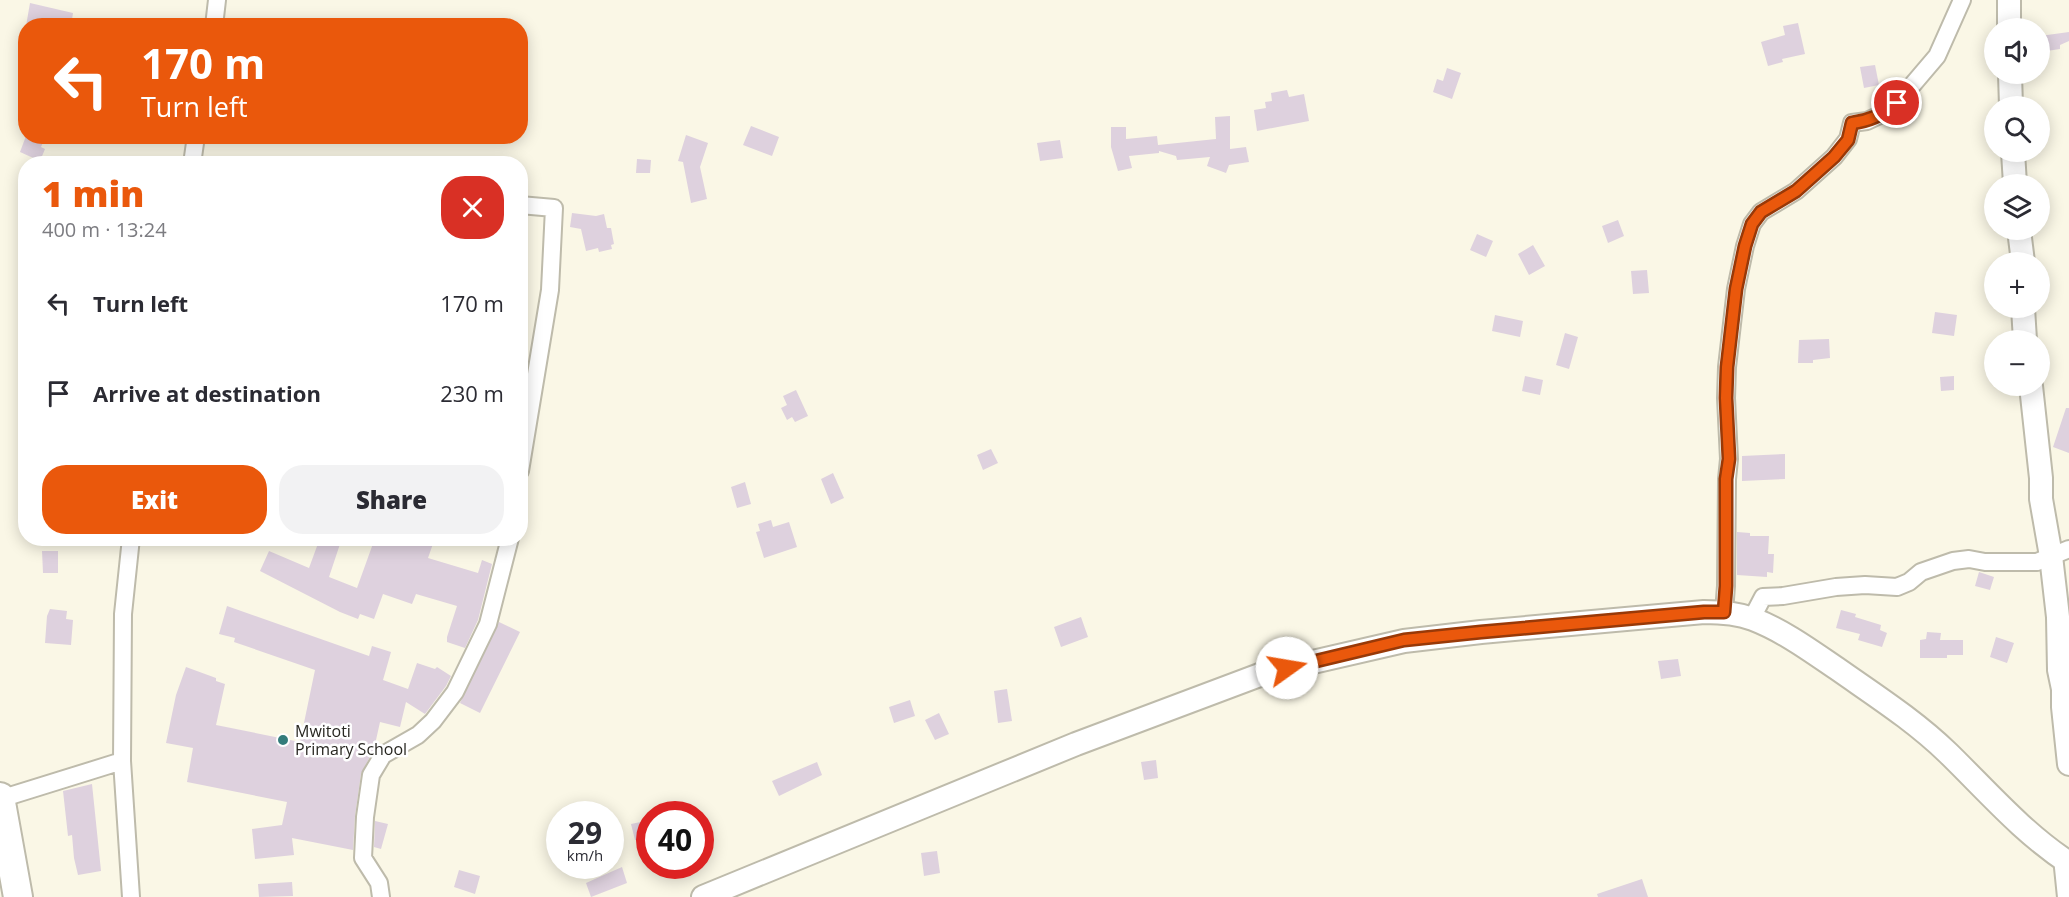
<!DOCTYPE html>
<html lang="en">
<head>
<meta charset="utf-8">
<style>
	body { margin:0; font-family:"Open Sans",sans-serif; background:#f2f2f3; color:#2b2b33; height:100vh; display:flex; flex-direction:column; font-size:22px; white-space:nowrap }
	* { box-sizing:border-box; margin:0 }
	p { font-size:20px; color:#7c7c81 }
	.icon { flex:none; width:33px; height:33px; fill:none; stroke:currentColor; stroke-width:2; stroke-linecap:round; stroke-linejoin:round }
	.map { position:relative; flex:1; overflow:hidden }
	.side { position:absolute; left:18px; top:156px; width:510px; height:390px; display:flex; flex-direction:column; background:#fff; border-radius:24px; box-shadow:0 3px 15px #0003 }
	.side>* { flex:none }
	.guide { position:absolute; left:18px; top:18px; width:510px; height:126px; border-radius:24px; box-shadow:0 3px 15px #0003; background:#ea580c; color:#fff; overflow:hidden }
	.tools { position:absolute; left:1984px; top:18px; display:grid; gap:12px }
	.tools a { display:grid; place-items:center; width:66px; height:66px; border-radius:50%; background:#fff; box-shadow:0 3px 15px #0003; font-size:30px }
	.speed { position:absolute; left:546px; top:801px; display:flex; gap:12px; font-size:30px; font-weight:700; text-align:center }
	.speed>* { display:grid; place-content:center; width:78px; height:78px; border-radius:50%; background:#fff; box-shadow:0 3px 15px #0003; line-height:1 }
	.speed small { font-size:15px; font-weight:400 }
	.speed .limit { border:9px solid #d22; background:#fff; color:#111 }
	.pin { position:absolute; display:grid; place-items:center; width:51px; height:51px; color:#fff; margin:-26px; border:3px solid #fff; border-radius:50%; box-shadow:0 2px 6px #0007 }
	.me { position:absolute; width:66px; margin:-33px; rotate:77deg; stroke-linejoin:round; filter:drop-shadow(0 0 4px #0008) }
	.turn { display:flex; align-items:center; gap:21px; height:126px; padding:0 24px; font-size:27px }
	.turn .icon { width:78px; height:78px; stroke-width:2.5 }
	.turn b { display:block; font-size:42px; line-height:51px }
	.round { display:grid; place-items:center; flex:none; width:63px; height:63px; border-radius:24px; background:#f2f2f3 }
	.headline { display:flex; align-items:center; justify-content:space-between; height:102px; padding:0 24px }
	h1 { font-size:36px; font-weight:800; line-height:45px; color:#ea580c }
	.primary-button { display:flex; gap:12px; margin-top:auto; padding:12px 24px }
	.primary-button a { flex:1; height:69px; border-radius:24px; background:#ea580c; color:#fff; font-size:24px; font-weight:800; line-height:69px; text-align:center }
	.primary-button a+a { background:#f2f2f3; color:#2b2b33 }
	ul { padding:0; list-style:none }
	li { display:flex; align-items:center; gap:18px; height:90px; padding:0 24px }
	li div { flex:1 }
	li b { display:block; font-size:22px }
	li em { font-style:normal }
	.map>svg:first-child { display:block }
	.building { fill:#ded1de }
	.lines { fill:none; stroke-linecap:round; stroke-linejoin:round }
	.street-casing { stroke:#bebbab; stroke-width:20 }
	.secondary-casing { stroke:#bebbab; stroke-width:26 }
	.highway-casing { stroke:#bebbab; stroke-width:32 }
	.street { stroke:#fff; stroke-width:16 }
	.secondary { stroke:#fff; stroke-width:22 }
	.highway { stroke:#fff; stroke-width:28 }
	.route-casing { stroke:#983908; stroke-width:15 }
	.route { stroke:#ea580c; stroke-width:10 }
	.poi-dot { fill:#337c7b; stroke:#fff; stroke-width:2 }
	.labels { text-anchor:middle; stroke-width:5; stroke-linejoin:round; paint-order:stroke }
	.poi-label { font-size:16px; fill:#282721; stroke:#fff; text-anchor:start }
</style>
</head>
<body>
<div class="map">
<svg width="2069" height="897" viewBox="0 0 2069 897">
	<rect width="100%" height="100%" fill="#faf7e6"/>
	<path class="building" d="M30,3L73,13L71,26H26Z
		M1798,23L1805,54L1782,59L1783,62L1768,66L1761,42L1785,35L1783,26Z
		M2069,32V41L2060,45V49L2040,52V36Z
		M1875,65L1879,85L1864,88L1860,67Z
		M1447,68L1461,73L1452,99L1433,92L1437,79L1443,81Z
		M1287,90L1289,97L1304,94L1309,121L1257,131L1254,110L1266,108L1265,102L1272,101L1271,93Z
		M1230,116V149L1246,147L1249,162L1229,165L1226,173L1207,166L1210,157L1177,160L1176,156L1159,151V153L1129,156L1132,168L1118,171L1111,147V127H1126V139L1157,136L1158,145L1216,139L1215,117Z
		M751,126L779,137L772,156L743,145Z
		M686,135L708,143L700,167L707,199L691,203L683,162L678,161Z
		M26,136H36L44,140L41,147L45,149L40,161L20,152Z
		M1060,140L1063,158L1040,161L1037,143Z
		M637,159L651,160L650,173H636Z
		M572,213L596,216L604,214L607,228H611L614,244L611,245L612,249L599,252L598,248L586,251L581,229L570,227Z
		M1618,220L1624,236L1608,243L1602,226Z
		M1477,234L1493,241L1486,257L1470,250Z
		M1533,245L1545,266L1529,275L1518,254Z
		M1647,270L1649,293L1633,294L1631,271Z
		M1935,312L1957,315L1954,336L1932,333Z
		M1495,315L1523,321L1520,337L1492,331Z
		M1565,333L1578,337L1569,369L1556,365Z
		M1829,339L1830,358L1813,360V363H1798L1799,340Z
		M1525,376L1543,380L1540,395L1522,391Z
		M1954,376V390L1941,391L1940,377Z
		M796,390L808,416L795,422L792,417L787,420L781,408L787,405L783,396Z
		M2066,408H2069V453L2053,447Z
		M991,449L998,463L983,470L977,455Z
		M1785,454V479L1742,481V456Z
		M833,473L844,498L831,504L821,479Z
		M745,482L751,504L737,508L731,487Z
		M771,520L773,527L789,522L797,547L764,558L756,532L760,531L758,524Z
		M1737,532L1750,533V536H1769L1768,554H1774L1773,573L1767,572V577L1737,575Z
		M320,538H342L329,577L357,588L375,538H435L428,558L478,573L482,560L492,564L478,620L465,648L447,642V637L457,606L416,594L412,604L383,594L374,619L360,614L358,619L340,612L260,571L269,551L309,568Z
		M42,551H58V573H43Z
		M1979,572L1994,577L1990,590L1975,586Z
		M227,606L369,656L372,646L391,652L383,680L408,689L417,663L435,669L437,667L451,676L446,686L425,714L406,702L400,727L380,722L374,749L361,774L355,816L353,850L292,838L294,855L255,859L252,829L282,825L287,802L187,782L193,748L166,743L176,695L186,667L216,678V681L225,684L216,725L300,742L315,670L234,642L235,638L219,634Z
		M50,609L67,611L66,619L73,620L71,645L45,643L47,616Z
		M1841,610L1856,614L1855,617L1881,625L1880,630L1887,633L1882,647L1858,640L1860,634L1836,628Z
		M1081,617L1088,637L1061,647L1054,627Z
		M499,622L520,632L480,713L460,703Z
		M1927,632L1941,633L1940,640H1963V655H1947V658H1920V640L1926,639Z
		M1996,637L2014,643L2007,663L1990,657Z
		M1678,659L1681,676L1661,679L1658,661Z
		M1007,689L1012,721L998,723L994,691Z
		M910,700L915,716L894,723L889,707Z
		M939,713L949,734L935,740L925,720Z
		M1156,760L1158,778L1144,780L1141,762Z
		M817,762L822,775L779,796L772,781Z
		M92,784L101,871L78,875L74,858L72,835L68,836L63,791Z
		M650,820V837L635,840L631,824Z
		M375,821L388,824L381,849L374,847Z
		M937,851L940,873L924,876L921,853Z
		M622,867L627,883L591,897L586,883Z
		M459,870L480,876L475,894L454,887Z
		M1642,879L1648,897H1598L1597,894Z
		M292,882L293,896L259,897L258,884Z"/>
	<g class="lines">
		<g class="street-casing">
			<path id="street" d="M214,26L217,0
				M192,164L196,136
				M520,205L554,208L550,290L520,471
				M131,538L123,614L122,761L131,897
				M1724,612L1726,586L1727,479L1729,459L1726,398L1727,367L1736,289L1745,246L1752,224L1761,212L1796,191L1834,157L1848,139L1852,123L1867,121L1886,112L1897,103L1937,56L1962,0
				M1752,618L1763,597L1783,596L1836,587L1865,585L1897,587L1909,582L1921,572L1953,561L1969,559L1985,562H2037L2069,549
				M0,799L122,761
				M2062,858L2066,897
				M381,897L379,883L363,858L365,817L371,775L383,755L418,735L433,721L455,692L488,624L510,538"/>
		</g>
		<g class="secondary-casing">
			<path id="secondary" d="M2009,0V28
				M2010,74L2011,106
				M2013,152L2015,184
				M2019,230L2023,262
				M2023,308L2025,340
				M2031,386L2041,478V499L2051,556L2058,617L2059,670L2063,689V707L2069,764
				M703,897L1076,744L1265,673L1404,641L1481,632L1704,612C1720,612 1737,613 1753,619C1784,631 1811,651 1839,670C1876,696 1915,721 1948,753C1987,791 2023,833 2069,863"/>
		</g>
		<g class="highway-casing">
			<path id="highway" d="M0,797L18,897"/>
		</g>
		<use href="#street" class="street"/>
		<use href="#secondary" class="secondary"/>
		<use href="#highway" class="highway"/>
	</g>
	<g class="lines">
		<g class="route-casing">
			<path id="route" d="M1287,668L1404,640L1481,632L1704,612H1724L1726,586V479L1729,459L1726,398L1727,367L1736,289L1745,246L1752,224L1761,212L1796,191L1834,157L1848,140L1852,123C1870,121 1884,114 1897,103"/>
		</g>
		<use href="#route" class="route"/>
	</g>
	<circle class="poi-dot" cx="283" cy="740" r="6"/>
	<g class="labels">
		<g class="poi-label">
			<text x="295" y="737">Mwitoti<tspan x="295" dy="18">Primary School</tspan></text>
		</g>
	</g>
</svg>
<div class="tools">
<a><svg class="icon" aria-label="sound" viewBox="0 0 24 24"><path d="M4 9h4l5-4v14l-5-4H4zM17 9q2 3 0 6"/></svg></a>
<a><svg class="icon" aria-label="search" viewBox="0 0 24 24"><circle cx="10" cy="10" r="6"/><path d="M15 15l6 6"/></svg></a>
<a><svg class="icon" aria-label="layers" viewBox="0 0 24 24"><path d="M12 4l9 5-9 5-9-5zM3 14l9 5 9-5"/></svg></a>
<a>+</a>
<a>−</a>
</div>
<div class="speed"><div>29<small>km/h</small></div><div class="limit">40</div></div>
<div class="pin" style="left:1897px;top:103px;background:#d93025"><svg class="icon" aria-label="arrive" viewBox="0 0 24 24"><path d="M6 21V4h12l-3 4 3 4H6"/></svg></div>
<svg class="me" style="left:1287px;top:668px" viewBox="-20 -20 40 40"><circle r="19" fill="#fff"/><path d="M0-13L10 11 0 6-10 11z" fill="#ea580c"/></svg>
<div class="guide">
<div class="turn"><svg class="icon" aria-label="left" viewBox="0 0 24 24"><path d="M17 20v-9H6M10 6l-5 5 5 5"/></svg><div><b>170 m</b>Turn left</div></div>
</div>
<section class="side">
<div class="headline"><div><h1>1 min</h1><p>400 m · 13:24</p></div><a class="round" style="background:#d93025;color:#fff"><svg class="icon" aria-label="close" viewBox="0 0 24 24"><path d="M6 6l12 12M18 6L6 18"/></svg></a></div>
<ul>
<li><svg class="icon" aria-label="left" viewBox="0 0 24 24"><path d="M17 20v-9H6M10 6l-5 5 5 5"/></svg><div><b>Turn left</b></div><em>170 m</em></li>
<li><svg class="icon" aria-label="arrive" viewBox="0 0 24 24"><path d="M6 21V4h12l-3 4 3 4H6"/></svg><div><b>Arrive at destination</b></div><em>230 m</em></li>
</ul>
<div class="primary-button"><a>Exit</a><a>Share</a></div>
</section>
</div>
</body>
</html>
